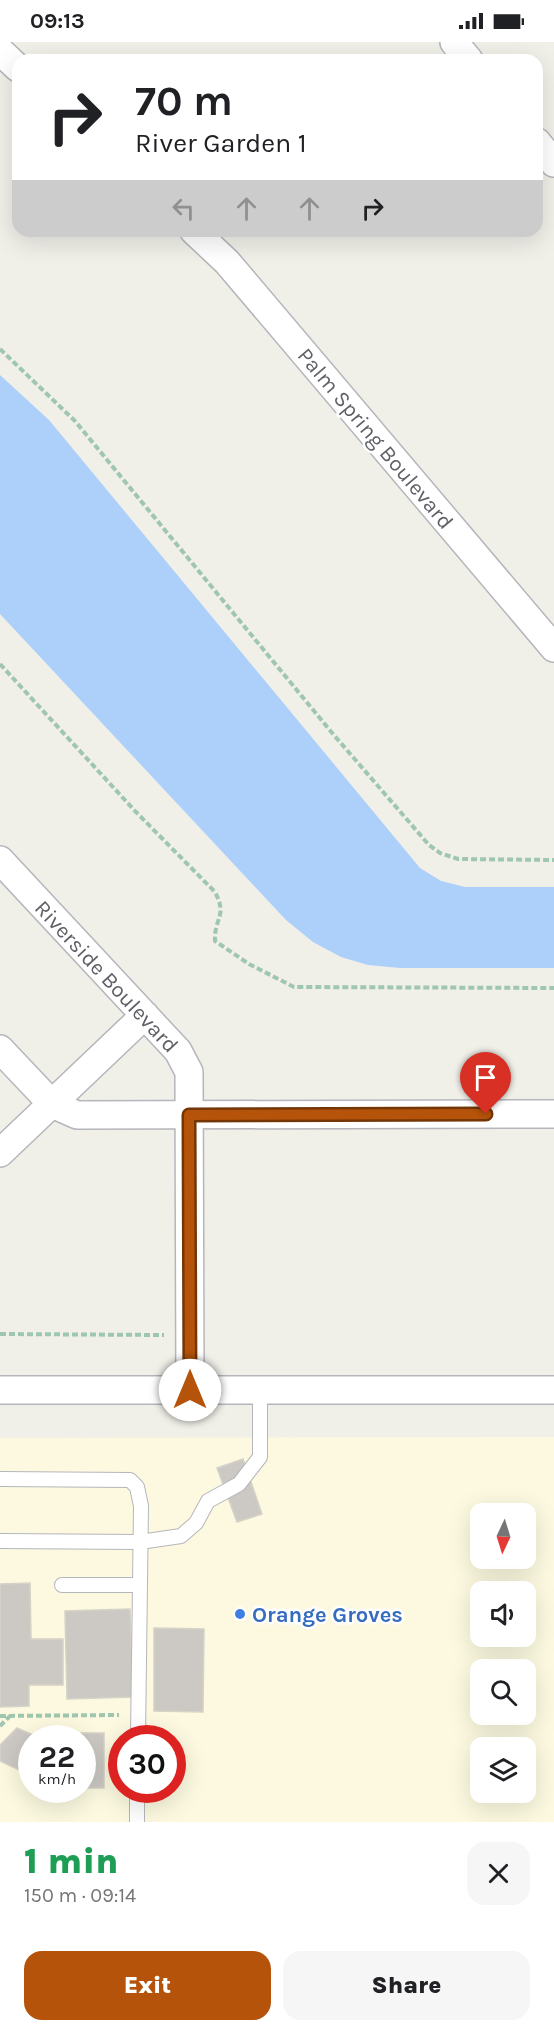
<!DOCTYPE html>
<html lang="en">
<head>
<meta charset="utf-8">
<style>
	body { margin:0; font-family:Karla,sans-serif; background:#f6f6f6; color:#202124; height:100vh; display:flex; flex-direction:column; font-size:22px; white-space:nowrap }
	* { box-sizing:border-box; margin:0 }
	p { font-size:20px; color:#757577 }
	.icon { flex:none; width:33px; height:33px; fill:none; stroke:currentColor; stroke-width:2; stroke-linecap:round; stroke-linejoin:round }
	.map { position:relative; height:1780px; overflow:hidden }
	.side { display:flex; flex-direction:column; background:#fff; flex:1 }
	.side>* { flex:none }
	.hud { position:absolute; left:12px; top:12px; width:531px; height:183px; border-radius:18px; box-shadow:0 6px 24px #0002; background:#fff; color:#202124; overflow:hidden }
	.needle { width:39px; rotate:184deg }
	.tools { position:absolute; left:470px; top:1461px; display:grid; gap:12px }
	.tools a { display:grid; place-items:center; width:66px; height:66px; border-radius:12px; background:#fff; box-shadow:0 6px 24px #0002; font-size:30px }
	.speed { position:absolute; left:18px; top:1683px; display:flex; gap:12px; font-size:30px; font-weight:700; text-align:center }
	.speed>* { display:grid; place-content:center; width:78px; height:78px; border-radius:50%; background:#fff; box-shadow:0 6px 24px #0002; line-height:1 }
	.speed small { font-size:15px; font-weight:400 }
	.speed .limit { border:9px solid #d22; background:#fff; color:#111 }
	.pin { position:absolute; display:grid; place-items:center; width:51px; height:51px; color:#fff; margin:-62px -26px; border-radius:50% 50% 50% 0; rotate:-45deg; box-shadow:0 0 6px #0007 }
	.pin .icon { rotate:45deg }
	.me { position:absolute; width:66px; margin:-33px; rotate:0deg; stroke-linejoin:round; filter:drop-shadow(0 0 4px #0008) }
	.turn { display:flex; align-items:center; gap:21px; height:126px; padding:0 24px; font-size:27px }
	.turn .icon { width:78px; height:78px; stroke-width:2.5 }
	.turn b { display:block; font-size:42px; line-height:51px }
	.lanes { display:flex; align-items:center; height:57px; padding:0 24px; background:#0003; justify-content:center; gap:30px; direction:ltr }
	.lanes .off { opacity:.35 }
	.round { display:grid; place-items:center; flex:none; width:63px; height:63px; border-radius:18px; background:#f6f6f6 }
	.overview { display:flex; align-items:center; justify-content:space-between; height:102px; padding:0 24px }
	h1 { font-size:36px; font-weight:800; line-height:45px; color:#1e9e55 }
	.button { display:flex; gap:12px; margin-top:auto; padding:12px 24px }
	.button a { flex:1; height:69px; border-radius:18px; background:#b45309; color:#fff; font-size:24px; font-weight:800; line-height:69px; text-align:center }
	.button a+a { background:#f6f6f6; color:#202124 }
	.status { display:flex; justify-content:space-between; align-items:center; height:42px; padding:0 30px; background:#fff; direction:ltr }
	.status svg { height:16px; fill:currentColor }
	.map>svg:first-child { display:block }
	.commercial { fill:#fcf9e0; fill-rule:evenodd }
	.water { fill:#add0fb }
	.building { fill:#ccc9c4; stroke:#d5d2c6; stroke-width:1.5 }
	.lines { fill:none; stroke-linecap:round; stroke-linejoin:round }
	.lane-casing { stroke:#b5b6bb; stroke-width:16 }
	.street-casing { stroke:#b5b6bb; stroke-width:30 }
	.path { stroke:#9fc6af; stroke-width:4; stroke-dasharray:6 3; stroke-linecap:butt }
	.lane { stroke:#fff; stroke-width:14 }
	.street { stroke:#fff; stroke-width:27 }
	.route-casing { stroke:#753606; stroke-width:15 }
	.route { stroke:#b45309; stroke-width:10 }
	.shop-dot { fill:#3f7fe0; stroke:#fff; stroke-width:2 }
	.labels { text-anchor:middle; stroke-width:5; stroke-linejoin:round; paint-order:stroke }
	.street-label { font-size:22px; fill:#5f6167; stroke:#fff }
	.shop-label { font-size:22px; font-weight:bold; fill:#366cbe; stroke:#fff; text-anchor:start }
</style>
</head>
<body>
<div class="status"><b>09:13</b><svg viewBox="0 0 49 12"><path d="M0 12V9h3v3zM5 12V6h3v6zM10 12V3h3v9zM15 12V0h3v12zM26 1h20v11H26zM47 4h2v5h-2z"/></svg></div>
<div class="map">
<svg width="554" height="1780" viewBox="0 0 554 1780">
	<rect width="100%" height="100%" fill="#f0efe8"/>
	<path class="commercial" d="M554,1395V1780H0V1396ZM480,1472H525V1516H480ZM480,1550H525V1594H480ZM480,1628H525V1672H480ZM32,1696H82V1748H32ZM122,1696H172V1748H122ZM480,1706H525V1750H480Z"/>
	<path class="water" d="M0,333L49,378L420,826L441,839L465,845H554V926H400L368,923L341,915L313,900L286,878L0,572Z"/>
	<path class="building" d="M243,1417L262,1472L237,1480L217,1426Z
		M30,1541L31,1597H63V1643H29V1664L0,1665V1542Z
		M130,1567L133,1655L67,1657L65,1569Z
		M154,1586L204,1587L203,1670L154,1669Z
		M17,1686L40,1696H32V1734L0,1719V1703Z
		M70,1691H104V1746H82V1696H70Z"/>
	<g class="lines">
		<g class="lane-casing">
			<path id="lane" d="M0,1437L130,1438L137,1445L141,1464L138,1696
				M0,1499L140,1500L181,1494L196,1481L208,1459L239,1442L260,1415V1348
				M62,1543H140
				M137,1780V1748"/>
		</g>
		<g class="street-casing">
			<path id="street" d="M454,0L469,18
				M0,9L18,26
				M537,100L554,121
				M194,189L227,220L554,606
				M0,818L178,1009L189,1030L190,1348
				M0,1007L52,1062L77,1073L554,1072
				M0,1111L145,973
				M0,1348H554"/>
		</g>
		<path class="path" d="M0,307L75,379L333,692L429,803L440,811L458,817L554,818
			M0,622L135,769L215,850C228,875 214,875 215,899L249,922L294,945L554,946
			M0,1292L164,1293
			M0,1674L119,1673
			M0,1684L10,1674"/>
		<use href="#lane" class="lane"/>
		<use href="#street" class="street"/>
	</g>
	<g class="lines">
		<g class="route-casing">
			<path id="route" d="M190,1348L189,1073L486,1072"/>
		</g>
		<use href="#route" class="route"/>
	</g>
	<circle class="shop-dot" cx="240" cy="1572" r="6"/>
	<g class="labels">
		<g class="street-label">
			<text transform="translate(376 396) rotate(50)" y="8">Palm Spring Boulevard</text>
			<text transform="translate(107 934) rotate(47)" y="8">Riverside Boulevard</text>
		</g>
		<g class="shop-label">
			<text x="252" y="1580">Orange Groves</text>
		</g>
	</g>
</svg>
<div class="tools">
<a><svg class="needle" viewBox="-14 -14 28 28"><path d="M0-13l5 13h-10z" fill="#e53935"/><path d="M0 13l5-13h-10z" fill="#757577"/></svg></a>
<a><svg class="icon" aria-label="sound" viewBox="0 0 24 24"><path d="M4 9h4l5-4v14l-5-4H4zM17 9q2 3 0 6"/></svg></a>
<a><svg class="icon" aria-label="search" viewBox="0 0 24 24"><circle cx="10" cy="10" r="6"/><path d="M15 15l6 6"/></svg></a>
<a><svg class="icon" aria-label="layers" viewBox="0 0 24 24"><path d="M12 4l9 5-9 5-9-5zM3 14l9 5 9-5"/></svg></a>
</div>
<div class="speed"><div>22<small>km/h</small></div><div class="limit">30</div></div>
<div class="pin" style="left:486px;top:1072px;background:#d93025"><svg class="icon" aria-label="arrive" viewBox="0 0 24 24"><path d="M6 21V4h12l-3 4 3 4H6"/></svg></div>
<svg class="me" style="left:190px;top:1348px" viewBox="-20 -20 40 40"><circle r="19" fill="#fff"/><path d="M0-13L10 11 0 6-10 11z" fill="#b45309"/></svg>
<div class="hud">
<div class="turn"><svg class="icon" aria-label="right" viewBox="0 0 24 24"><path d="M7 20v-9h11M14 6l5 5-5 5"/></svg><div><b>70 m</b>River Garden 1</div></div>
<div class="lanes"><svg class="icon off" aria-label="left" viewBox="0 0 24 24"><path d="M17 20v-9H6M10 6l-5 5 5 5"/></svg><svg class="icon off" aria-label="ahead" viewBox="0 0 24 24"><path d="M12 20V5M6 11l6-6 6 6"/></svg><svg class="icon off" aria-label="ahead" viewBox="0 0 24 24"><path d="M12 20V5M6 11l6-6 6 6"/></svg><svg class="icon" aria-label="right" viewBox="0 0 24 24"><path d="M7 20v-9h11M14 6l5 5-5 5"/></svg></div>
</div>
</div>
<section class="side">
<div class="overview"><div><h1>1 min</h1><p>150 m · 09:14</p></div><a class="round"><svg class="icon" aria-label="close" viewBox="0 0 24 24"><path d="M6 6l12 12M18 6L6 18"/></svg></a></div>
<div class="button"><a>Exit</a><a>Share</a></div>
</section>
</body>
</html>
